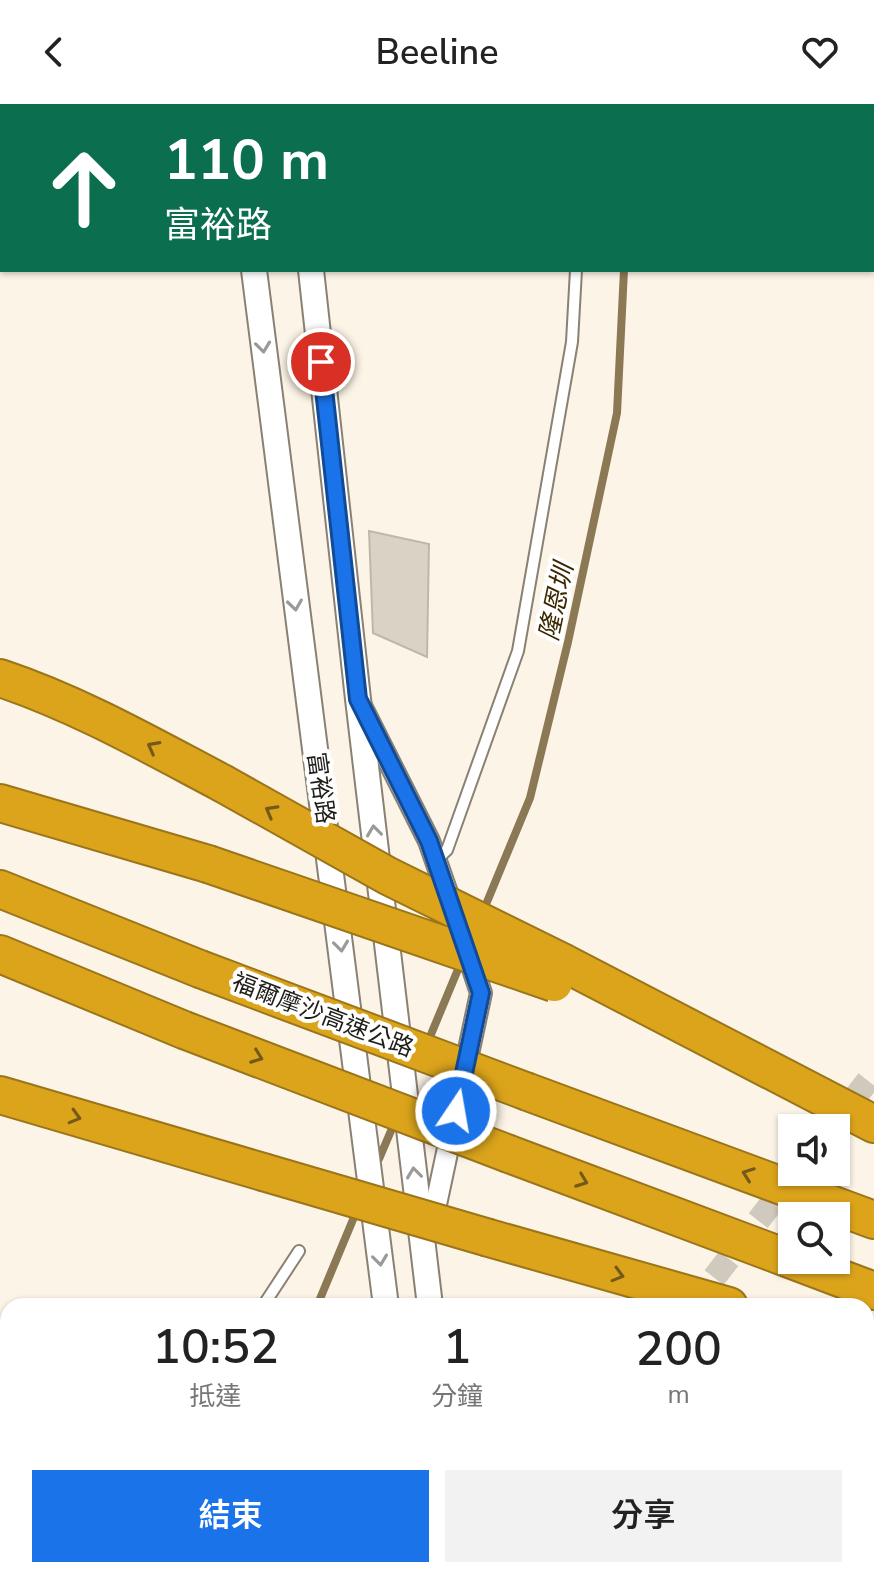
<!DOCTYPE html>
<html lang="zh-TW">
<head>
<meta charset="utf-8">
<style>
	body { margin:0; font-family:"Nunito Sans","Noto Sans TC",sans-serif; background:#f2f2f2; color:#222; height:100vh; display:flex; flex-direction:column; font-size:30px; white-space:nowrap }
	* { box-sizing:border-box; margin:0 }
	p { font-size:26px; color:#767676 }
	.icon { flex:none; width:44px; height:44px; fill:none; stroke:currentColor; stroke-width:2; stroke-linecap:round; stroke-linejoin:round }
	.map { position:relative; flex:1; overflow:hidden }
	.panel { position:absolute; left:0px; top:1194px; width:874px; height:280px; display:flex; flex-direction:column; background:#fff; border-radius:24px 24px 0 0; box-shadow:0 2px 6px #0004 }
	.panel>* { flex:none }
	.banner { position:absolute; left:0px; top:0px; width:874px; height:168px; box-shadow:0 2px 6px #0004; background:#0b6e4f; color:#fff; overflow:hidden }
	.tools { position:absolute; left:778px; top:1010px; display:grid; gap:16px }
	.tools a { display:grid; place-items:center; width:72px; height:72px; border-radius:0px; background:#fff; box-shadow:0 2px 6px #0004; font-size:40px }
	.pin { position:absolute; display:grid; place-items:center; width:68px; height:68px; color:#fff; margin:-34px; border:4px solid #fff; border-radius:50%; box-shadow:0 2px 8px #0007 }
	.me { position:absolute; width:88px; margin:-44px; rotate:12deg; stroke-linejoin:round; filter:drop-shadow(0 0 6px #0008) }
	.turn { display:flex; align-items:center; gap:28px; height:168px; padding:0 32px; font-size:36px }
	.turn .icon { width:104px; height:104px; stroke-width:2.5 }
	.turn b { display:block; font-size:56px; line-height:68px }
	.eta { display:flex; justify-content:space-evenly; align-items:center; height:136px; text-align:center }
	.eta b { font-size:48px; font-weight:600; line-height:56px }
	.cta { display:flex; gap:16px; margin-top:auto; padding:16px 32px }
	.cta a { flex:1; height:92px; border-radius:0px; background:#1a73e8; color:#fff; font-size:32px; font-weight:600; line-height:92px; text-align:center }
	.cta a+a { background:#f2f2f2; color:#222 }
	header { display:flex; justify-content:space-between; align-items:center; height:104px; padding:0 32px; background:#fff; font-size:36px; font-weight:600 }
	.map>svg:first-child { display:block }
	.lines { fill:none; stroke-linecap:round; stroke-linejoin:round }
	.stream { stroke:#8b7854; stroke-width:8 }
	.building { fill:#dad2c4; stroke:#bfb7aa; stroke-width:2 }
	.tertiary-tunnel { stroke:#d0c9bd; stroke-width:24; stroke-dasharray:24 12; stroke-linecap:butt }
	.service-casing { stroke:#888174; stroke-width:14 }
	.minor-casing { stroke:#888174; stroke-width:24 }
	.tertiary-casing { stroke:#888174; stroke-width:28 }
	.motorway-casing { stroke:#9a751a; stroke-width:40 }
	.service { stroke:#fff; stroke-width:10 }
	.minor { stroke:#fff; stroke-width:20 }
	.tertiary { stroke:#fff; stroke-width:24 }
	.motorway { stroke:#dba41b; stroke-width:36 }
	.motorway-bridge-casing { stroke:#9a751a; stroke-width:40; stroke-linecap:butt }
	.motorway-bridge { stroke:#dba41b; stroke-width:36 }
	.oneway { stroke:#9b9a97 }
	.oneway2 { stroke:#745a19 }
	.route-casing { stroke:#114b97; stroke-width:20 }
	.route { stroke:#1a73e8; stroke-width:14 }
	.labels { text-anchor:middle; stroke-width:8; stroke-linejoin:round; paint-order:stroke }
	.street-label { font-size:24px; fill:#201e18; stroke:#fff }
	.water-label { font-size:26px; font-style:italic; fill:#3a2800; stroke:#fff }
</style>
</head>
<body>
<header><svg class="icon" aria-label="back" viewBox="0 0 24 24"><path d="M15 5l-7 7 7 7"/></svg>Beeline<svg class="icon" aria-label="heart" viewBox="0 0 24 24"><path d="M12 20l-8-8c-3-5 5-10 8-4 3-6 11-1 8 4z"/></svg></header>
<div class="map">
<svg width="874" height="1474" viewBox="0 0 874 1474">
	<rect width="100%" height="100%" fill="#fcf4e6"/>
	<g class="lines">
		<path class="stream" d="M649,2V0
			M482,810L530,694L568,538L617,309L624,166
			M427,940L459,863
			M379,1055L396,1015
			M317,1202L357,1106
			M131,1474L140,1466"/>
	</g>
	<path class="building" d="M369,427L429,440L427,553L373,529Z"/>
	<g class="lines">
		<path class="tertiary-tunnel" d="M831,1024L874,969
			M692,1202L796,1068"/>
		<g class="service-casing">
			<path id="service" d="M598,2L599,0
				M436,756L447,746L518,547L572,238L576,166
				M263,1202L299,1147
				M59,1474L66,1466"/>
		</g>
		<g class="minor-casing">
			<path id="minor" d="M361,602L429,737L453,806
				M431,1124L481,889L467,847"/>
		</g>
		<g class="tertiary-casing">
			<path id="tertiary" d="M219,0L220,2
				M275,0V2
				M254,166L386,1202
				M311,166L358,595L430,1202
				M614,1466L620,1474
				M479,1474L484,1466"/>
		</g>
		<g class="motorway-casing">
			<path id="motorway" d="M0,574C78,600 150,641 222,679
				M0,699L208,760
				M0,785L200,865
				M0,850L184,926
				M564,859L874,1020
				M528,988L874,1116
				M0,991L263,1068
				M509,1050L792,1156
				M489,1134L729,1202
				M792,1156L874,1187
				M866,1243L874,1245"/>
		</g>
		<use href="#service" class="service"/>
		<use href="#minor" class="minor"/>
		<use href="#tertiary" class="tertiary"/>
		<use href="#motorway" class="motorway"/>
		<g class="motorway-bridge-casing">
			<path id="motorway-bridge" d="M222,679L388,772L564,859
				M208,760L554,879
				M200,865L528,988
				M184,926L509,1050
				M263,1068L489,1134"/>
		</g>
		<use href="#motorway-bridge" class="motorway-bridge"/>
	</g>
	<defs><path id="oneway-chevron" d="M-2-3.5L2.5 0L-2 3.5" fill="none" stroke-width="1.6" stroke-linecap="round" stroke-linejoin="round" transform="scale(2)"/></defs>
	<g class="oneway">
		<use href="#oneway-chevron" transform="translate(263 243) rotate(83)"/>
		<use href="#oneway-chevron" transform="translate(295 501) rotate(82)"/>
		<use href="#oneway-chevron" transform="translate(374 727) rotate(-97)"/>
		<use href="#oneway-chevron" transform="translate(341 842) rotate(83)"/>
		<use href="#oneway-chevron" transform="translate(414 1069) rotate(-97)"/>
		<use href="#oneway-chevron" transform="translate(380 1156) rotate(83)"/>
	</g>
	<g class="oneway2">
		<use href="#oneway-chevron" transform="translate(153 643) rotate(-152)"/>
		<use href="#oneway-chevron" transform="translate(271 707) rotate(-151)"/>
		<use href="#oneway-chevron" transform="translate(257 953) rotate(21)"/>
		<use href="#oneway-chevron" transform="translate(75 1013) rotate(16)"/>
		<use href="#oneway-chevron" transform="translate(748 1070) rotate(-160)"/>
		<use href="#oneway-chevron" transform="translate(582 1077) rotate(21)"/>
		<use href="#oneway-chevron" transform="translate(618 1171) rotate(16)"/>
	</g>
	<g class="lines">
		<g class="route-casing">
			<path id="route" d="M321,258L358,595L429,737L481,889L456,1007"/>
		</g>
		<use href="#route" class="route"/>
	</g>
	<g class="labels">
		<g class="street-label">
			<text transform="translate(321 684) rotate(82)" y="8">富裕路</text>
			<text transform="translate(323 911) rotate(21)" y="8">福爾摩沙高速公路</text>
		</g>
		<g class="water-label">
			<text transform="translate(556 498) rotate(-78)" y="9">隆恩圳</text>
		</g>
	</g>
</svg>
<div class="tools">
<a><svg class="icon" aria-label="sound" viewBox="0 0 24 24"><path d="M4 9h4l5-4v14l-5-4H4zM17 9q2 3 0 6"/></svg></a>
<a><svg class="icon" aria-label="search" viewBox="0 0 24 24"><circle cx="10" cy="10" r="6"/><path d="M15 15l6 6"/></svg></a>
</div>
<div class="pin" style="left:321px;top:258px;background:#d93025"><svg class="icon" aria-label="arrive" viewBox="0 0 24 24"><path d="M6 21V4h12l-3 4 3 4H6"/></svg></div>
<svg class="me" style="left:456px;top:1007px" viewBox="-20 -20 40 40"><circle r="17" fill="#1a73e8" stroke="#fff" stroke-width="3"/><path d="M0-11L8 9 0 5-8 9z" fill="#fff"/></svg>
<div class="banner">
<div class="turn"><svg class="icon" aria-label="ahead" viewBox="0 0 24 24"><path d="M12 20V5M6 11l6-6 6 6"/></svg><div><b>110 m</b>富裕路</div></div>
</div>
<section class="panel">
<div class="eta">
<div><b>10:52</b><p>抵達</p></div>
<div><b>1</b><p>分鐘</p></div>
<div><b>200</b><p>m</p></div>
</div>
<div class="cta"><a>結束</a><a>分享</a></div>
</section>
</div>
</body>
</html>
